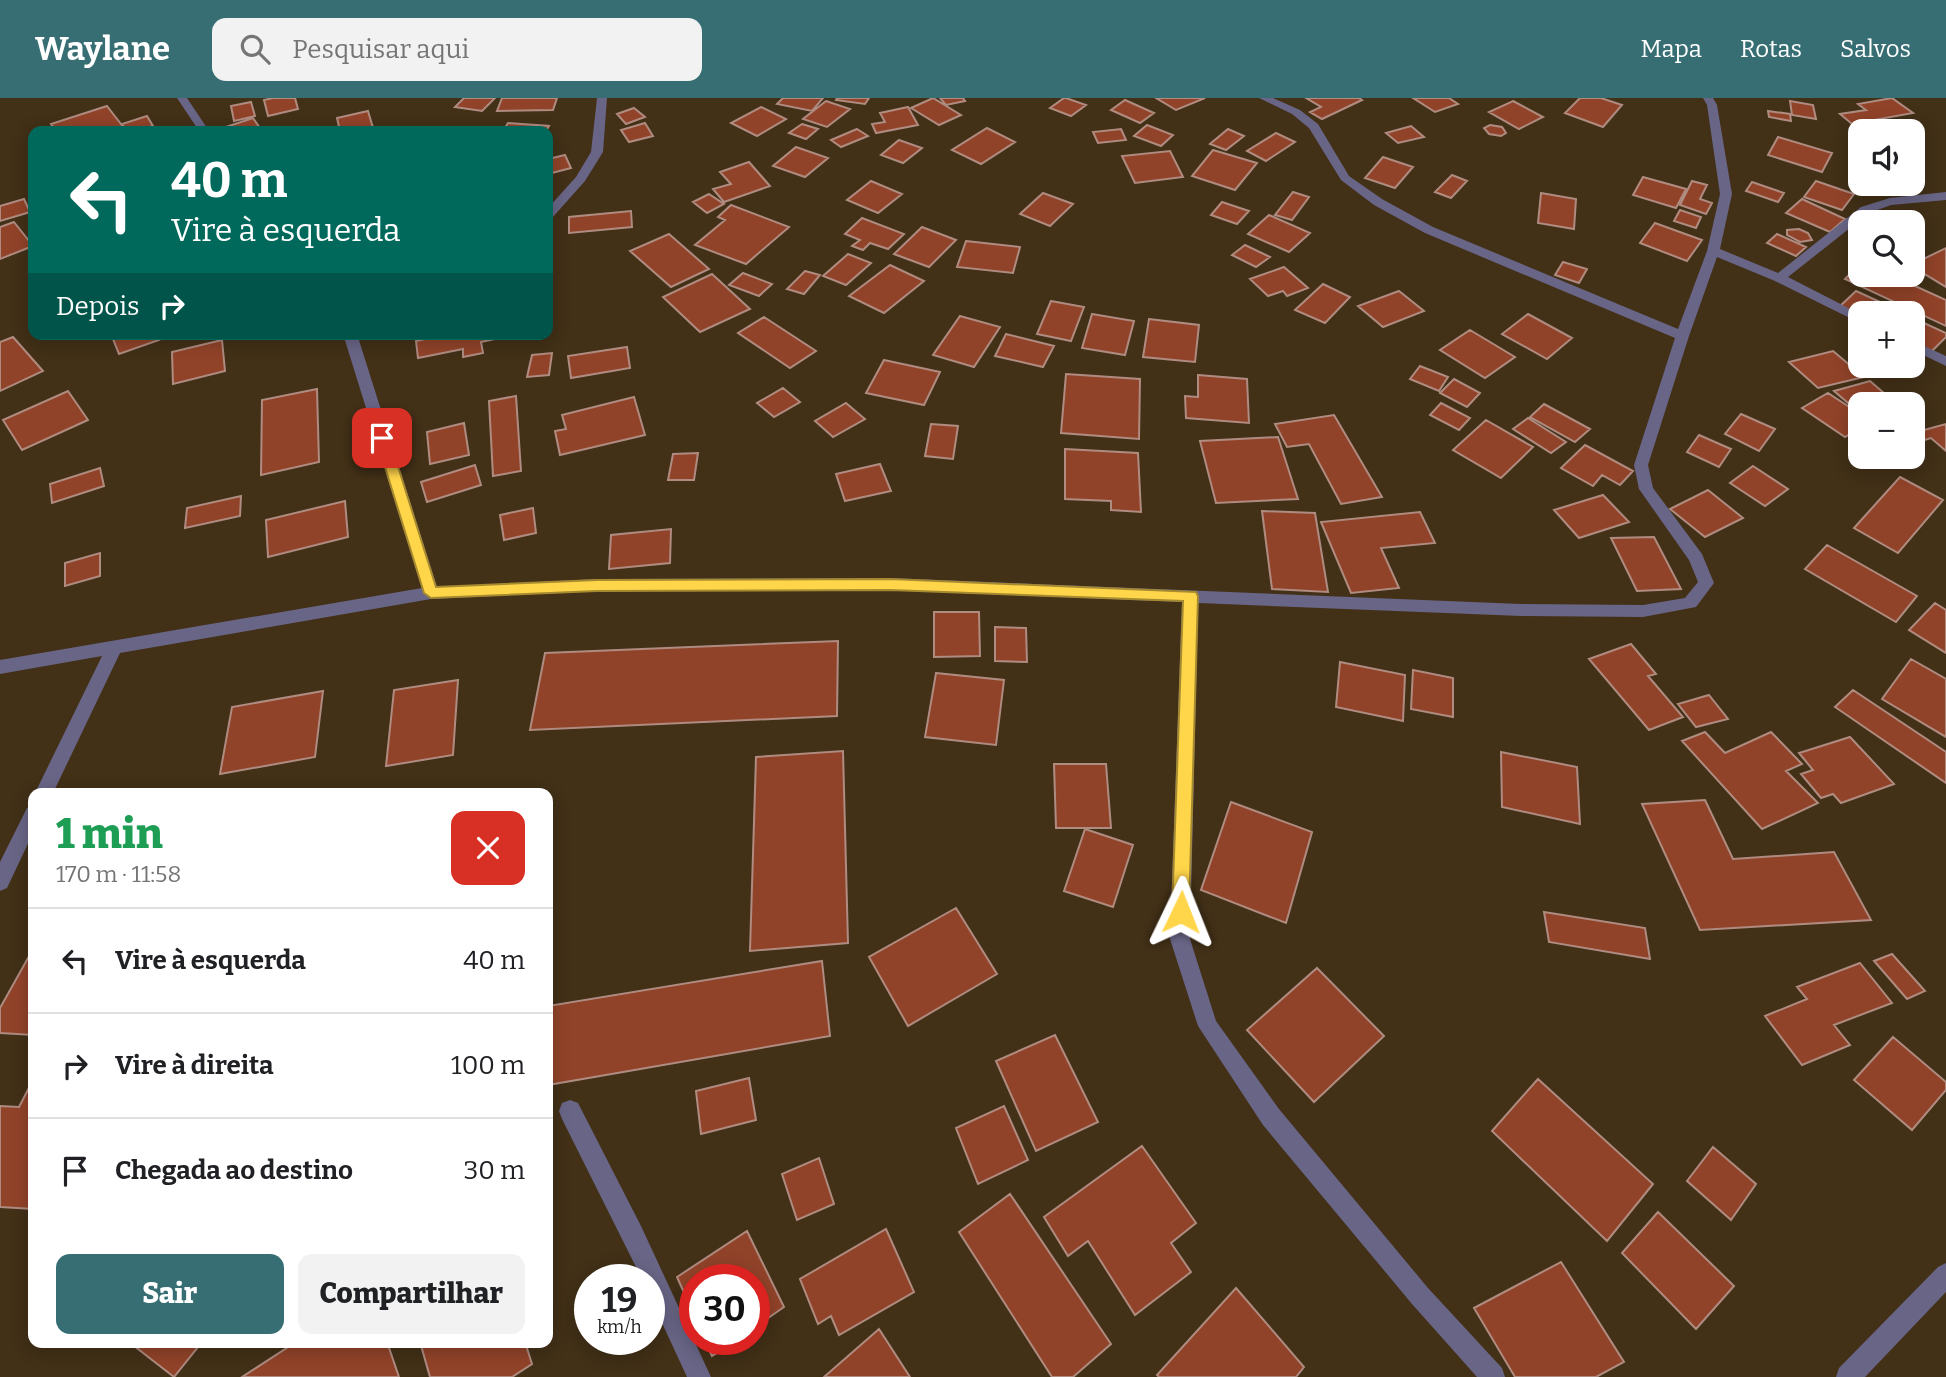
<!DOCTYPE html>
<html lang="pt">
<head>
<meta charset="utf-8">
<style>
	body { margin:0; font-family:Bitter,serif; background:#f2f2f2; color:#202124; height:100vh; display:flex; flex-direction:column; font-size:26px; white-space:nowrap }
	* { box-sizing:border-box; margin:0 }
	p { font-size:23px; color:#757577 }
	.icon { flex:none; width:38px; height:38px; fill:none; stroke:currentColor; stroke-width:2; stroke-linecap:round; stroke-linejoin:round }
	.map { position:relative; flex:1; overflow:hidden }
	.sheet { position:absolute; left:28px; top:690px; width:525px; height:560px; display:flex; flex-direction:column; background:#fff; border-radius:14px; box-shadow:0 4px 18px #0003 }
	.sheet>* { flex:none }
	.guide { position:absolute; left:28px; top:28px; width:525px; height:214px; border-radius:14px; box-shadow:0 4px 18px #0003; background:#00695c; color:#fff; overflow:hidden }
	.tools { position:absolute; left:1848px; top:21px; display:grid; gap:14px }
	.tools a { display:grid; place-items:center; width:77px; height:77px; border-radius:14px; background:#fff; box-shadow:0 4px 18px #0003; font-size:35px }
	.speed { position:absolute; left:574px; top:1166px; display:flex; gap:14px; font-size:35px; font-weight:700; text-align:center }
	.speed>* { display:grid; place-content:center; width:91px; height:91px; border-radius:50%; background:#fff; box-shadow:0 4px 18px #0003; line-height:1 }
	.speed small { font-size:18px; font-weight:400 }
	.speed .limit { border:10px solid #d22; background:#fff; color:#111 }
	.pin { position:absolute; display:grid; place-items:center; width:60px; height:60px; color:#fff; margin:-30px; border-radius:14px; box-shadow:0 4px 10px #0006 }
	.me { position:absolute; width:77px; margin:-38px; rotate:2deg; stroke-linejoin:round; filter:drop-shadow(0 0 5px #0008) }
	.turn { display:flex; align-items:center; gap:24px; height:147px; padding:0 28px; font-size:32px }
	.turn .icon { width:91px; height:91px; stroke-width:2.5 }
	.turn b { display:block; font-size:49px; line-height:60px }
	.then { display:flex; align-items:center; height:66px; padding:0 28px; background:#0003; gap:14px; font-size:26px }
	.round { display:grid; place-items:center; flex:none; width:74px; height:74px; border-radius:14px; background:#f2f2f2 }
	.summary { display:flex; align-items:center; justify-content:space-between; height:119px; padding:0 28px }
	h1 { font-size:42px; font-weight:800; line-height:52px; color:#1e9e55 }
	.button { display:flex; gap:14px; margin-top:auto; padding:14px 28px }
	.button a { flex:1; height:80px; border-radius:14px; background:#366e73; color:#fff; font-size:28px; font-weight:800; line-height:80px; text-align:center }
	.button a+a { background:#f2f2f2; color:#202124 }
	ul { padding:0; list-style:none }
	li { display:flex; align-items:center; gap:21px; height:105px; padding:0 28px; border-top:2px solid #e0e0e0 }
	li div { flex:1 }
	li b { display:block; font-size:26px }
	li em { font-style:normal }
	header { display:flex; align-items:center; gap:42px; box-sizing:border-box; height:98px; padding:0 35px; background:#366e73; color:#fff }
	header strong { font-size:33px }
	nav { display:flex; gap:38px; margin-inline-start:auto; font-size:24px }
	.search { width:490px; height:63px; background:#f2f2f2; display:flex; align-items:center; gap:18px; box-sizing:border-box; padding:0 24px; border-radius:14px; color:#757577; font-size:26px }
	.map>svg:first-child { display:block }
	.building { fill:#914329; stroke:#af8b80; stroke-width:2 }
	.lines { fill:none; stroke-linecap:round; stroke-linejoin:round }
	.minor { fill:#696586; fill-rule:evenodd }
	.route { fill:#ffd54a; stroke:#a68a30; stroke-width:2 }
</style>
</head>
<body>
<header>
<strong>Waylane</strong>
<div class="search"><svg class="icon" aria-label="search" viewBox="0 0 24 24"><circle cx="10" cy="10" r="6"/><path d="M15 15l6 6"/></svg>Pesquisar aqui</div>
<nav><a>Mapa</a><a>Rotas</a><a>Salvos</a></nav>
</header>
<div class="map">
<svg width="1946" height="1279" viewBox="0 0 1946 1279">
	<rect width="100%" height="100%" fill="#423017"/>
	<path class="building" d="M273,0H295L298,11L268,18L264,2Z
		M464,0H495L482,13L455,9Z
		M502,0H557L553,12L497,13Z
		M783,0H823L812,13L777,6Z
		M837,0H869L865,6L836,2Z
		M933,0L961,17L939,27L911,10Z
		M940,0H963L965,3L946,7Z
		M1064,0H1066L1086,7L1071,18L1050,10Z
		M1156,0H1205L1176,12Z
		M1306,0H1359L1362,2L1322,21L1310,14L1321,9Z
		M1413,0H1449L1458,6L1435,14Z
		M1580,0H1601L1622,7L1603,29L1565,15Z
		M1892,0L1913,15L1852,26L1840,16L1866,12L1858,6Z
		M1125,2L1154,15L1140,25L1111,12Z
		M826,3L850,11L827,29L803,21Z
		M1513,3L1543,19L1519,31L1489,14Z
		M1790,3L1813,7L1816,21L1792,17Z
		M251,4L255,18L234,23L231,8Z
		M107,8L124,30L115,33H56L51,26Z
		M761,9L786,21L757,38L731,25Z
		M908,9L918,27L876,35L872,26L885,24L880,15Z
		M634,10L645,19L626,26L617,16Z
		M368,13L374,33H340L337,20Z
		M1768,13L1790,16L1791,23L1769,19Z
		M147,18L153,28L136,33H122L126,32L122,26Z
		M253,20L262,33H229L226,29Z
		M508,25L549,28L546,33H503Z
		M645,25L653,38L629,44L621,32Z
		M802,26L818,31L806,41L789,35Z
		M1147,27L1173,37L1161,48L1134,38Z
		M1490,27L1502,29L1506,35L1501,38L1489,36L1484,30Z
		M1411,28L1424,39L1398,45L1386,35Z
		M987,30L1015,44L981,66L952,52Z
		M857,31L868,38L841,49L831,42Z
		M1121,31L1126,42L1098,45L1093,34Z
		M1228,31L1244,38L1226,52L1210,46Z
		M1276,35L1295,44L1266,63L1247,53Z
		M1778,39L1832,55L1822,74L1768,57Z
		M899,42L922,50L903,65L881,57Z
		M796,49L828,60L805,79L773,68Z
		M1213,52L1257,65L1235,92L1192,78Z
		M1170,53L1183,79L1135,85L1122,58Z
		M565,57L571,70L548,76V61Z
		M1383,59L1413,69L1395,90L1365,80Z
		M749,64L770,88L724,104L713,91L731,86L720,74Z
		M1452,77L1467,83L1451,100L1435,94Z
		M1643,79L1686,91L1676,110L1633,97Z
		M871,83L902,96L878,115L847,102Z
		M1692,83L1707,87L1700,101L1712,105L1706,116L1680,107Z
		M1816,83L1854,96L1842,112L1804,99Z
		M1752,84L1784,95L1778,104L1746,93Z
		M1293,94L1309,99L1292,122L1275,117Z
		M1043,95L1073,106L1050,128L1020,116Z
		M1541,95L1576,101L1574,131L1538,125Z
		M709,96L724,106L707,115L693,104Z
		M24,101L30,114L0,123V108Z
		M1802,101L1845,121L1830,134L1786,115Z
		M1222,104L1249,113L1237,126L1211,117Z
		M731,107L789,129L746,166L695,147L725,122L718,119Z
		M1680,112L1701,119L1696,130L1674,123Z
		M631,113L632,129L569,135V119Z
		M1269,117L1310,135L1289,154L1248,136Z
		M862,120L904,136L888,151L870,145L863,152L852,148L860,142L845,136Z
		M14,124L33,148L0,161V129Z
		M1655,125L1702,142L1687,163L1640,145Z
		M922,129L956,142L929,169L894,156Z
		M1799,131L1808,135L1812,142L1800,144L1787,137V132Z
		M669,136L709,171L671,189L630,153Z
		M1777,136L1806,149L1796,158L1767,145Z
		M966,143L1020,149L1013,175L957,169Z
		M1245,147L1270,159L1256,169L1232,157Z
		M1946,150V189L1913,169V166Z
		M848,156L871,165L846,187L823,178Z
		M1563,164L1587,171L1579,185L1555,177Z
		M1860,166V177H1891L1946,202V228L1845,181Z
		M890,167L924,183L884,215L849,198Z
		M1284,169L1308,190L1287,198L1283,193L1268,198L1250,181Z
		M805,173L820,177L804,196L787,191Z
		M743,175L772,186L759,198L729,187Z
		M712,176L750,211L700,234L663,199Z
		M1323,186L1350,199L1325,225L1295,212Z
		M1399,193L1424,213L1383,229L1358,208Z
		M1856,193L1904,215H1860V220L1838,210Z
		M1051,203L1084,209L1071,243L1037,236Z
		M1092,216L1134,223L1125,257L1082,250Z
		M1528,216L1572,240L1547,261L1502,236Z
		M960,218L1000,229L974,269L933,257Z
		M764,219L816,253L790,270L738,235Z
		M1913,220L1946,235V239L1931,254L1913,245Z
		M1149,221L1199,227L1195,264L1143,259Z
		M1470,232L1515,259L1485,280L1440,252Z
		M111,236H156L159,242L119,256Z
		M449,236H504V239L481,244L483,255L463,259V251L418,260L416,243Z
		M1006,236L1054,248L1043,269L995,258Z
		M13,239L43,273L0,293V244Z
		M222,242L225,273L173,286L172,254Z
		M627,249L630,270L571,280L568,258Z
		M1833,253L1864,279L1818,290L1789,264Z
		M552,255L549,277L527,279L532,257Z
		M884,262L940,274L924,307L866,295Z
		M1420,268L1448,279L1439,293L1410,281Z
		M1066,276L1140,281L1139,341L1061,335Z
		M1198,277L1247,281L1249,325L1186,320L1185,298L1198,299Z
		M1454,281L1480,295L1467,309L1440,295Z
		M1870,283L1892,302L1860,306V310L1855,311L1834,293Z
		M783,290L800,304L774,319L757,305Z
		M317,291L319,364L261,377L262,302Z
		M68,293L88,322L22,352L3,322Z
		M1828,295L1860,316V330L1845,339L1802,310Z
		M516,298L521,373L493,378L489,303Z
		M634,299L645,337L560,357L555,333L566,331L562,317Z
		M846,305L865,321L833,339L815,323Z
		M1441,305L1470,320L1459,332L1430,317Z
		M1544,306L1590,331L1575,344L1530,319Z
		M1741,316L1775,331L1759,353L1725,336Z
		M1334,317L1382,399L1341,406L1309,346L1287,349L1275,326Z
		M1528,320L1566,344L1551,355L1513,331Z
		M1486,322L1533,349L1501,380L1453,352Z
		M464,325L469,357L430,366L427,334Z
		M931,326L958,328L953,361L925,358Z
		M1946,326V353L1931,340L1921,343L1913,335Z
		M1699,337L1731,351L1719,369L1687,354Z
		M1278,339L1298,401L1216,405L1200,343Z
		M1585,347L1633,373L1620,387L1602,377L1593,388L1561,370Z
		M1065,351L1138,355L1141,414L1111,412V403L1065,401Z
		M698,355L694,382H668L673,356Z
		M880,366L891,393L845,403L836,376Z
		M475,367L481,387L427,404L421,384Z
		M1753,368L1788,391L1765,408L1730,385Z
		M100,370L104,388L52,405L50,386Z
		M1900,379L1943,402L1898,455L1854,430Z
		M1708,392L1743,420L1705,439L1670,411Z
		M1603,397L1629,424L1579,440L1554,412Z
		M241,398L240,418L185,430L187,410Z
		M345,403L348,439L268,459L266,422Z
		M533,410L536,435L504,442L500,417Z
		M1262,413L1315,415L1328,494L1272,491Z
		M1420,414L1435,445L1381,450L1399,490L1351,495L1321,424Z
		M671,431L670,465L609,471L611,437Z
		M1654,439L1681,491L1637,493L1611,440Z
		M1827,447L1917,498L1896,524L1805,471Z
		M100,455V478L65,488V465Z
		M1935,505L1946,512V555L1909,532Z
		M934,514H979L980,558L934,559Z
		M995,529L1026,530L1027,564L995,563Z
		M838,543L837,618L530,632L545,555Z
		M1631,546L1656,576L1648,578L1683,619L1649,632L1589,561Z
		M1911,561L1946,581V639L1882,601Z
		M1340,564L1405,577L1403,623L1336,609Z
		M1413,572L1453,580V619L1411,611Z
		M936,575L1004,582L996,647L925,639Z
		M458,582L453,657L386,668L394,592Z
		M1853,592L1946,654V685L1835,609Z
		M323,593L315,659L220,676L232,609Z
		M1709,597L1728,621L1696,629L1678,606Z
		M1705,634L1725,655L1771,634L1802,666L1786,673L1818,705L1762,731L1682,643Z
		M1850,639L1894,686L1841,705L1833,696L1821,700L1801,676L1813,672L1799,655Z
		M843,653L848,845L750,853L756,659Z
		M1501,654L1577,669L1580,726L1502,709Z
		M1054,666H1106L1111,730H1056Z
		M1705,702L1733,761L1834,754L1871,822L1700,832L1642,706Z
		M1231,704L1312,734L1286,825L1201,792Z
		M1085,731L1133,747L1113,809L1064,793Z
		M956,810L997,876L908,928L869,859Z
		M1544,814L1645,830L1650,861L1549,844Z
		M33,851V937L0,935V910Z
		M1892,856L1925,893L1907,901L1874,863Z
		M822,863L830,938L548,987V908Z
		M1860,865L1892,905L1834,927L1850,947L1802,967L1765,918L1807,901L1797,889Z
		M1317,870L1384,938L1314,1004L1247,932Z
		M1055,937L1098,1024L1036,1053L996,963Z
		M1893,939L1946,984V992L1912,1032L1854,982Z
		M749,980L756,1022L701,1036L696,993Z
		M1538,981L1653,1086L1607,1143L1492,1033Z
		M33,982V1111L0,1109V1008L19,1009Z
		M1004,1008L1028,1062L978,1086L956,1030Z
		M1142,1048L1196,1125L1171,1145L1191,1174L1135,1217L1088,1143L1068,1158L1044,1119Z
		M1713,1049L1756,1086L1731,1122L1687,1083Z
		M819,1060L834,1106L797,1122L782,1076Z
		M1010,1096L1111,1246L1073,1279H1052L959,1134Z
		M1658,1114L1734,1188L1696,1231L1622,1155Z
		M886,1131L914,1194L839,1237L831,1218L818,1226L800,1181Z
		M747,1133L784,1209L754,1230V1181H695V1219L677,1179Z
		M1561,1164L1624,1264L1596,1279H1515L1474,1210Z
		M1236,1190L1304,1269L1296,1279H1159L1157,1277Z
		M879,1231L910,1279H824Z
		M704,1241H738L712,1258Z
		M129,1244H202L174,1279Z
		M296,1244H387L399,1279H242Z
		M420,1244H525L532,1266L512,1279H430Z"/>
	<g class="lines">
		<path class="minor" d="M177,0H187L209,33H199Z
			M597,0H607L603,54L585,83L552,120L548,121V110L576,79L591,54Z
			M1259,0H1273L1300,12L1318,26L1349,78L1382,101L1433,129L1678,231L1707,153L1720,96L1707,7L1703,0H1713L1717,7L1732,96L1720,151L1778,175L1861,109L1890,100L1946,94V102L1891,107L1869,115L1788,179L1860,216V225L1775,183L1717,159L1689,238L1648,367L1653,390L1702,456L1714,485L1696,509L1643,519L1521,518L1198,505L1190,841L1216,923L1279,1011L1428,1190L1502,1270L1505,1279H1477L1412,1206L1263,1027L1198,928L1170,841L1182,504L890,492L597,493L431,501L120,555L53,695H35L102,558L0,576V562L422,490L343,236H357L437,489L597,481L890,480L1521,506L1643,507L1685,500L1698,484L1689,462L1639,391L1634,367L1675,240L1425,135L1374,107L1341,82L1309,30L1292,16Z
			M1913,243L1946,258V268L1913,252Z
			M33,708V735L7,790L0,793V764L27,710Z
			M570,1002L578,1005L641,1128L711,1279H687L649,1197V1181H642L562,1021L559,1013L562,1005Z
			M1946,1165V1194L1865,1279H1836L1839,1270L1938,1169Z"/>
	</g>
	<path class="route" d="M382,335L389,340L436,489L597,482L890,481L1196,494L1198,498L1189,814L1187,820L1181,823L1174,820L1172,814L1183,503L890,492L597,493L431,500L424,495L376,340Z"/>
</svg>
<div class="tools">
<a><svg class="icon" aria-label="sound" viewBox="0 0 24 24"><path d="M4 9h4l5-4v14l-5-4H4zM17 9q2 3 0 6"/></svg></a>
<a><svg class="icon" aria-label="search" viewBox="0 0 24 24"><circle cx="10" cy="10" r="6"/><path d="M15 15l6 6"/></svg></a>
<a>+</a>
<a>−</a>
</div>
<div class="speed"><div>19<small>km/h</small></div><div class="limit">30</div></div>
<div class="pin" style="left:382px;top:340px;background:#d93025"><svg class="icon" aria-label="arrive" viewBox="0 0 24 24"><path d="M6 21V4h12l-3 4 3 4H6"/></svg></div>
<svg class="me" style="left:1181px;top:814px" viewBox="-20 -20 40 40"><path d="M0-17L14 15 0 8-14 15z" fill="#ffd54a" stroke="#fff" stroke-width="4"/></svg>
<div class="guide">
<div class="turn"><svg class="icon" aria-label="left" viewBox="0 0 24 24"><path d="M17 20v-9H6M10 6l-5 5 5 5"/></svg><div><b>40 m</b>Vire à esquerda</div></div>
<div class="then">Depois<svg class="icon" aria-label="right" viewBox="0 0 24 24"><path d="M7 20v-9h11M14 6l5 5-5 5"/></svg></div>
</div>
<section class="sheet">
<div class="summary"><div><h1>1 min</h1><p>170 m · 11:58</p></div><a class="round" style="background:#d93025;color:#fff"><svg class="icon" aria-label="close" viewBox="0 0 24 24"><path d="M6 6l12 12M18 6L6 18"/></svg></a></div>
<ul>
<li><svg class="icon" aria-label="left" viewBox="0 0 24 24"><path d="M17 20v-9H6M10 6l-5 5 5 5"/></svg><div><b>Vire à esquerda</b></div><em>40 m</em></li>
<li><svg class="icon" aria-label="right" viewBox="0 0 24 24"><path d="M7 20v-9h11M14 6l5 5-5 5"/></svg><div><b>Vire à direita</b></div><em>100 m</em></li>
<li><svg class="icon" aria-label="arrive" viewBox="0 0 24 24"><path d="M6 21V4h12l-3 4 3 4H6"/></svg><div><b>Chegada ao destino</b></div><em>30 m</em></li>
</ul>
<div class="button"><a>Sair</a><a>Compartilhar</a></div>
</section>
</div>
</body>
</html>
